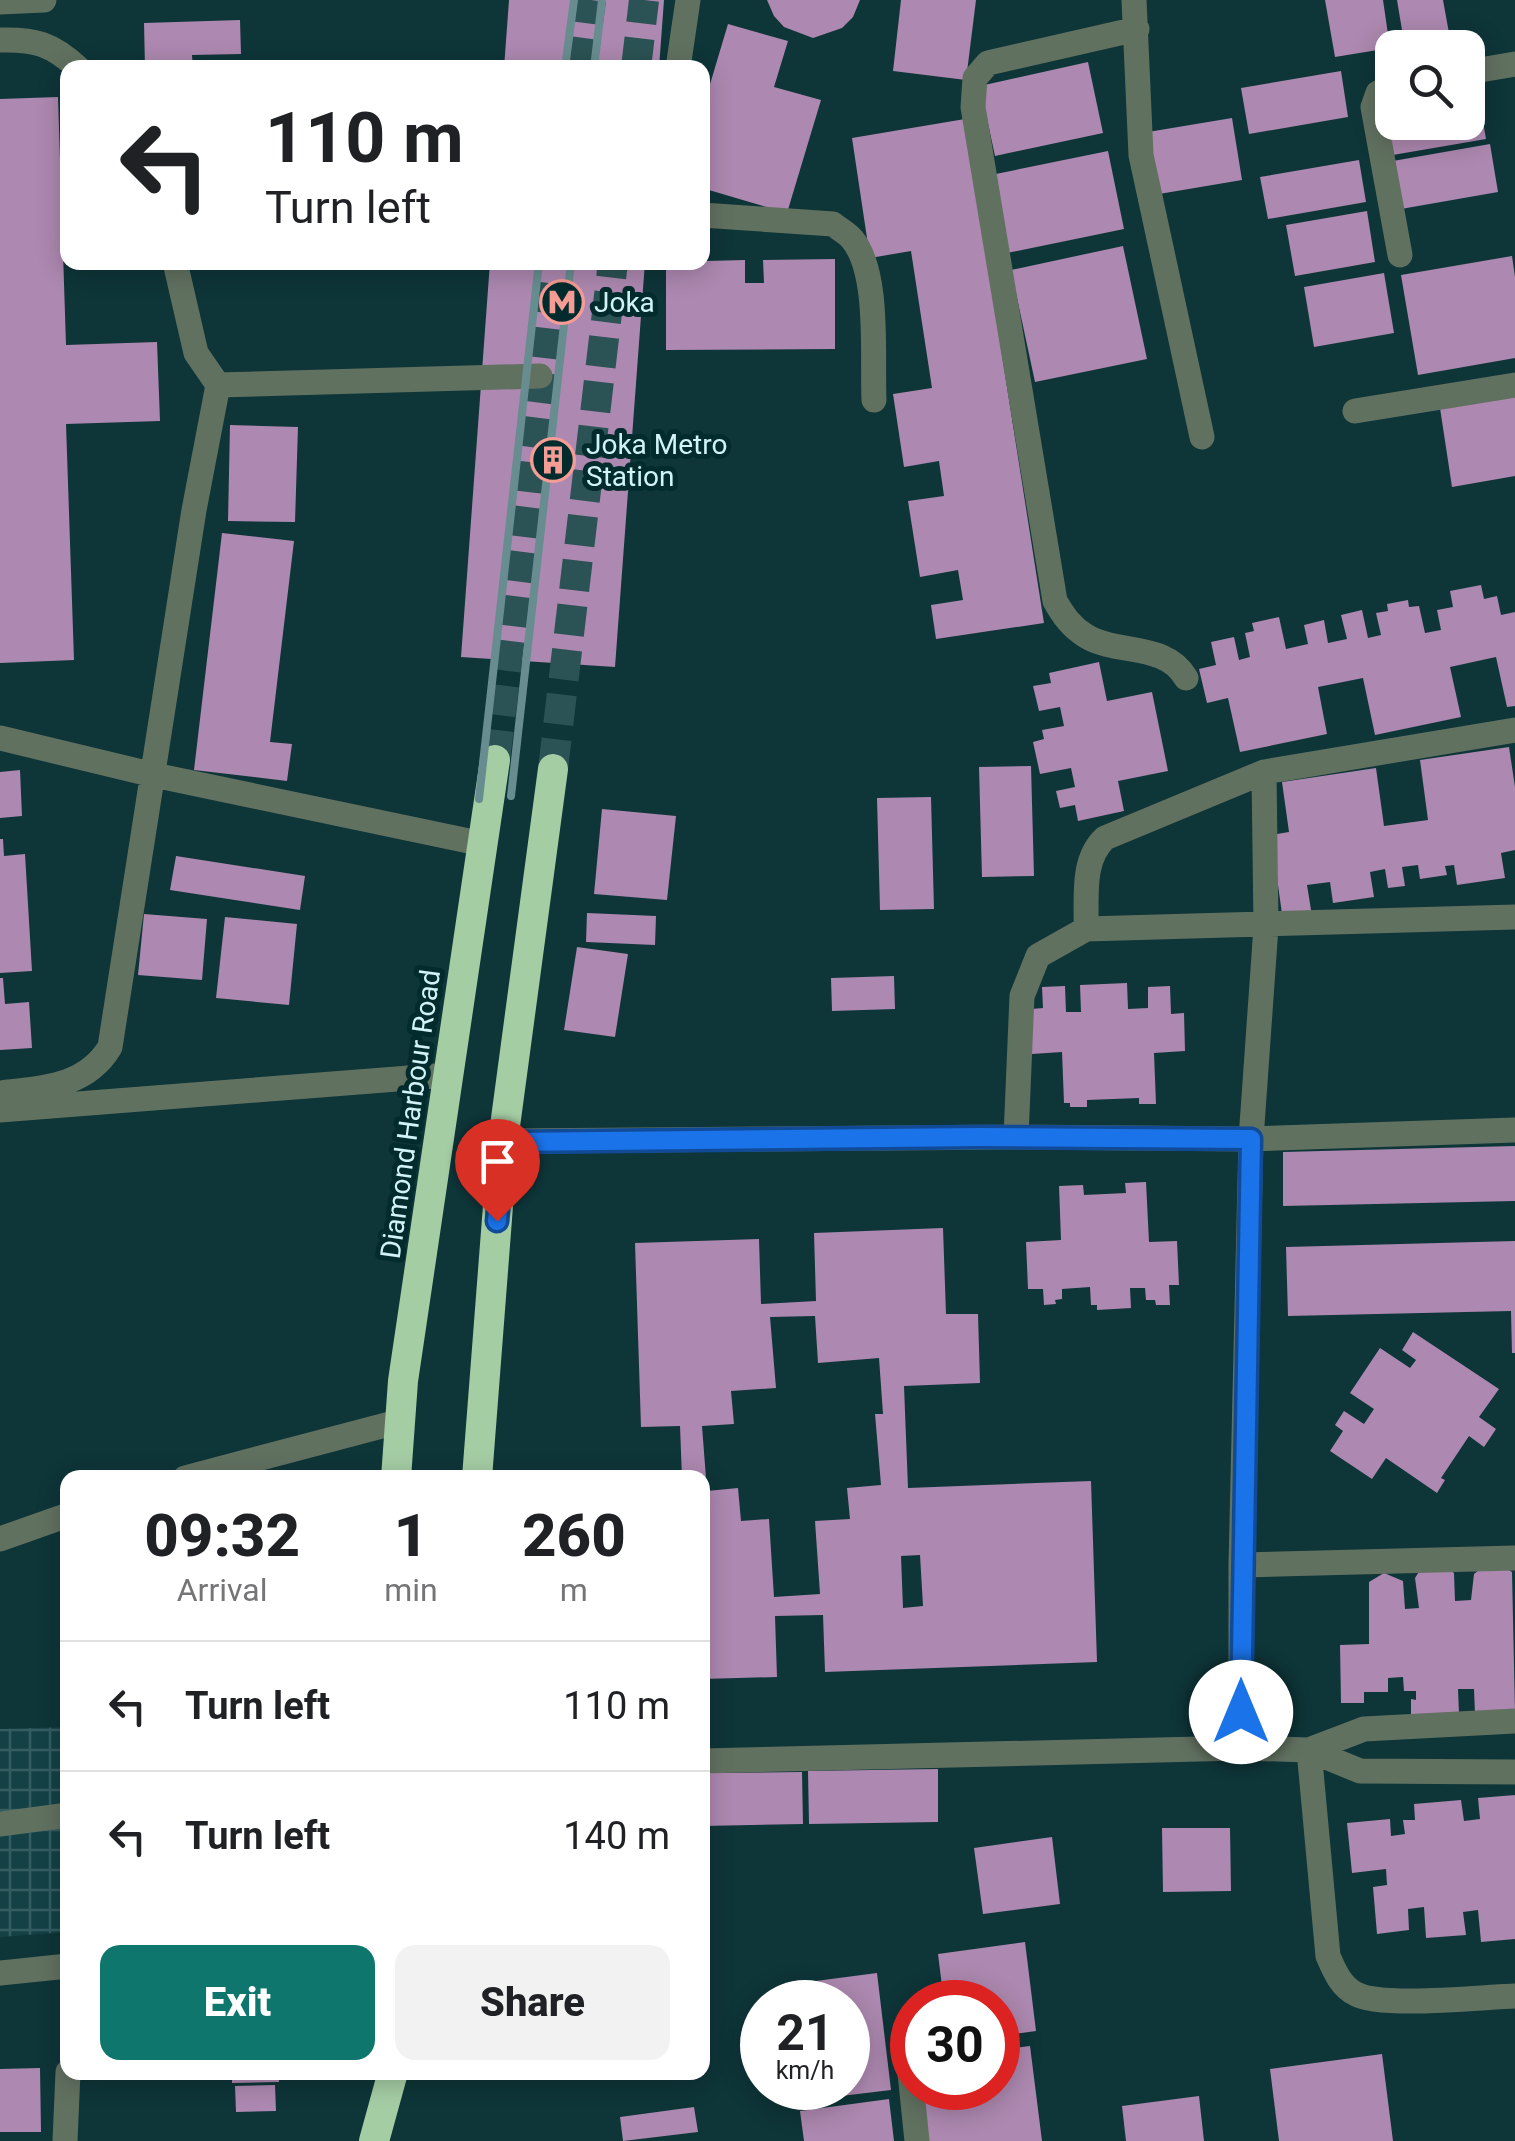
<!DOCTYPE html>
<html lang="en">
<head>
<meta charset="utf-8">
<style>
	body { margin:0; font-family:Roboto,sans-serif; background:#f2f2f2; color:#202124; height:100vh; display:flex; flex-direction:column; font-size:38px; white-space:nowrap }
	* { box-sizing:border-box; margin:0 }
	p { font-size:32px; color:#757577 }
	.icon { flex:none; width:55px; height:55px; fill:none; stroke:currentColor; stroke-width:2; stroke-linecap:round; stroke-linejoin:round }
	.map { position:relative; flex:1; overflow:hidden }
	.details { position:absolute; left:60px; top:1470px; width:650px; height:610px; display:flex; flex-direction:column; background:#fff; border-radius:20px; box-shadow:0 5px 25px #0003 }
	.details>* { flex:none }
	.guide { position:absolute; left:60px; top:60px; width:650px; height:210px; border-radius:20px; box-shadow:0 5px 25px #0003; background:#fff; color:#202124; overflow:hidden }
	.buttons { position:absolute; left:1375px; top:30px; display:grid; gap:20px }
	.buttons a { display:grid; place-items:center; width:110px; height:110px; border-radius:20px; background:#fff; box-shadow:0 5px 25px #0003; font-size:50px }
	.speed { position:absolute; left:740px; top:1980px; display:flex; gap:20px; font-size:50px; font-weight:700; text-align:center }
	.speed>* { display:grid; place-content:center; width:130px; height:130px; border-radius:50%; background:#fff; box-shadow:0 5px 25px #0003; line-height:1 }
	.speed small { font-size:25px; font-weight:400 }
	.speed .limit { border:15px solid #d22; background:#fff; color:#111 }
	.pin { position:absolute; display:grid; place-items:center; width:85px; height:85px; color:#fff; margin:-102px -42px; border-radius:50% 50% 50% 0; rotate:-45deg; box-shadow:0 0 10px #0007 }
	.pin .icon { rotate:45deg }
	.me { position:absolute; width:110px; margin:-55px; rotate:0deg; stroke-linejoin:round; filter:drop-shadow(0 0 8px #0008) }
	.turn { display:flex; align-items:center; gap:35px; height:210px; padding:0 40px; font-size:45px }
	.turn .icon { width:130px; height:130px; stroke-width:2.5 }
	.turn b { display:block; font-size:70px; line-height:85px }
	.eta { display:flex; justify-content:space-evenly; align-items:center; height:170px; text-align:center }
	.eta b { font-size:60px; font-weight:800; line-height:70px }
	.button { display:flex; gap:20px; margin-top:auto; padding:20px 40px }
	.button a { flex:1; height:115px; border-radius:20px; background:#0f766e; color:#fff; font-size:40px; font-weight:800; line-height:115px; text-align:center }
	.button a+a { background:#f2f2f2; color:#202124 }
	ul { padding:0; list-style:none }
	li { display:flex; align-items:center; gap:30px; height:130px; padding:0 40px; border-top:2px solid #e0e0e0 }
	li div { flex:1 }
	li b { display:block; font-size:38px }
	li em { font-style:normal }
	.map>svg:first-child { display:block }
	.industrial { fill:url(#industrial-grid) }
	.building { fill:#ad88b0; fill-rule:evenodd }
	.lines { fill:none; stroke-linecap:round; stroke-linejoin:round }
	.highway-tunnel { stroke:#2b5254; stroke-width:30; stroke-dasharray:30 15; stroke-linecap:butt }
	.minor { stroke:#617160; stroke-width:25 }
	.highway { stroke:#a5cda4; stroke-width:30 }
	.rail { stroke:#688d90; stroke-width:8 }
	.route-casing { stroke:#114b97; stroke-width:25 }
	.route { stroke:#1a73e8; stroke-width:18 }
	.labels { text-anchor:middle; stroke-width:10; stroke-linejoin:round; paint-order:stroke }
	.poi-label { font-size:28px; fill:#d1f3f6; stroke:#022b2e; text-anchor:start }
	.street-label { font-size:28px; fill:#d1f3f6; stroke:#022b2e }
</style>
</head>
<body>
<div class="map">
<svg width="1515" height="2141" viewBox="0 0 1515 2141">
	<defs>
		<pattern id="industrial-grid" width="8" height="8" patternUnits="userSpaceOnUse" patternTransform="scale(2.5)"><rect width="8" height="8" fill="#134146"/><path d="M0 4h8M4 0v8" fill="none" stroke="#345d61"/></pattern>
	</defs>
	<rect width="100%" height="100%" fill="#0e3538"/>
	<path class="industrial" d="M67,1727V1932L0,1937V1729Z"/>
	<path class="building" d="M509,0H664L659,68H504Z
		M767,0H860L853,17L842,28L813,38L784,27L774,16Z
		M901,0H976L966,80L893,71Z
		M1325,0H1383L1390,48L1335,57Z
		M1397,0H1443L1451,44L1405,48Z
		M240,20L241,54L192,55L193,68H145L144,23Z
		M728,24L788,41L774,87L821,100L787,213L702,188V111Z
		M390,60V68H325V62Z
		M1088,62L1103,133L995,156L980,86Z
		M1341,71L1348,117L1249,134L1241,88Z
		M1478,93L1486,139L1387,156L1380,110L1392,108V122H1468V95Z
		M58,97L66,345L157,342L160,421L66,424L74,660L0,663V99Z
		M1232,118L1242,180L1159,194L1148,132Z
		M965,119L1044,623L936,639L931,605L963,600L958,570L920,577L908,501L944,496L939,461L904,467L893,394L932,388L911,251L870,258L852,138Z
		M1490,144L1498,192L1401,209L1393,161Z
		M1108,151L1124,229L1007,253L991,175Z
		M1359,160L1366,202L1268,219L1260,177Z
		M1367,211L1375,262L1295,276L1286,225Z
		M1123,246L1147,359L1035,382L1011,270Z
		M1512,256L1515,277V358L1418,375L1401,275Z
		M835,259V349L666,350V262L745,260V283H764L763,260Z
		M490,262H645L615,667L461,657Z
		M1384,273L1394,333L1314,347L1304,287Z
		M1515,396V476L1452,487L1440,408Z
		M230,425L298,427L295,522L228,521Z
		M222,533L294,541L270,742L292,744L287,781L194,770Z
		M1481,585L1484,599L1497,596L1501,615L1515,612V706L1507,707L1496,657L1450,667L1461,717L1375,735L1363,678L1318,687L1327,734L1240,752L1228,698L1207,703L1199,669L1216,665L1211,642L1234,637L1239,660L1250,657L1245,633L1254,631L1252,623L1279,617L1286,649L1308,644L1304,625L1324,620L1328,643L1347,639L1341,615L1362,610L1368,638L1381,635L1376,613L1388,611L1387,604L1408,600L1409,607L1419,606L1425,633L1441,630L1437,610L1453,607L1450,591Z
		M1099,662L1107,701L1152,692L1168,771L1118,781L1124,811L1078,821L1075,805L1060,808L1056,791L1075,787L1071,768L1040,774L1033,742L1044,739L1042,730L1064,726L1060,707L1039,711L1033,686L1051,683L1049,673Z
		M1509,747L1515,787V850L1501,853L1505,878L1457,885L1454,865L1445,866L1447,875L1420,879L1418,865L1402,867L1405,886L1388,888L1385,869L1370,872L1374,897L1333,903L1330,882L1307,885L1312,916L1283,921L1271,835L1289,832L1282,782L1376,768L1384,826L1428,820L1420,760Z
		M1031,766L1034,876L982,877L979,767Z
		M20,770L22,816L0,818V772Z
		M931,797L934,909L880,910L877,798Z
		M602,809L676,816L667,900L594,894Z
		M0,839H3L4,856L25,854L32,971L0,973Z
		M176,856L305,876L300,910L170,890Z
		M587,913L656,916L655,945L586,942Z
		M144,914L207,919L202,980L138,975Z
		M225,917L297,924L289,1005L216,998Z
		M577,947L628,954L615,1037L564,1030Z
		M894,976L895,1009L832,1011L831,978Z
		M0,978H3L5,1004L29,1002L32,1048L0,1050Z
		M1127,983L1128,1009L1148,1008V987L1170,986L1171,1014L1184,1013L1185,1051L1154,1053L1156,1104H1139V1098L1087,1100V1107H1070V1103H1064L1062,1052L1032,1054L1031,1009L1043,1008L1042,987L1065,986L1066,1012H1081L1080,985Z
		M1515,1146V1201L1283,1206V1152Z
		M1146,1182L1149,1242L1177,1241L1179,1285H1169L1170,1305H1156L1155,1300H1146L1145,1288H1130L1131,1308L1097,1310V1305H1091L1090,1287L1062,1289V1299L1055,1300L1056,1304L1044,1305L1043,1289H1028L1026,1242L1061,1240L1059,1186L1083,1185L1084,1195L1126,1193L1125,1183Z
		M943,1228L946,1314H978L980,1383L904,1386L908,1488L1091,1481L1097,1662L825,1672L823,1615L775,1616L777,1677L702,1679V1478H682L680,1426L641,1427L635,1243L759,1239L761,1304L816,1301L814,1233ZM815,1316L818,1363L879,1358L883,1414H875L881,1485L847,1488L850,1519L815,1521L820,1594L774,1597L769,1519L741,1521L738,1488L707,1491L702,1426L734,1424L731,1391L776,1388L770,1317ZM920,1555L923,1606L903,1608L901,1556Z
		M1515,1241V1353H1512L1511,1311L1288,1316L1286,1247Z
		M1413,1332L1499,1389L1479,1417L1496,1429L1484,1447L1469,1436L1441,1478L1445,1480L1437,1493L1386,1458L1372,1479L1330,1451L1343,1431L1335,1425L1344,1411L1364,1424L1374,1409L1350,1393L1380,1348L1410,1368L1416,1360L1402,1350Z
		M1443,1565L1454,1573L1455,1601L1471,1600L1474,1574L1484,1566L1500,1565L1512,1572L1515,1712L1475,1714L1474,1689H1458L1459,1714L1411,1715V1699L1416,1700V1691H1404L1403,1677L1388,1678V1692H1364V1703H1341L1340,1645L1369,1644V1582L1384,1573L1403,1581L1405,1609L1419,1608L1415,1578L1422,1567Z
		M938,1769V1822L809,1824L808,1771Z
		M802,1772L803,1824L702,1826V1773Z
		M1515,1795V1939L1481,1942L1478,1910L1463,1912L1466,1935L1426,1938L1424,1907L1408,1909L1409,1930L1377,1934L1373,1887L1387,1885L1386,1869L1352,1873L1347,1823L1390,1819L1391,1836L1405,1834L1403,1820H1415L1414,1804L1461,1800L1464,1821L1480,1819L1478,1798Z
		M1162,1828H1230L1231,1891L1163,1892Z
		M1052,1837L1060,1904L983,1914L974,1848Z
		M1025,1942L1036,2031L998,2036V2002H944L938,1954Z
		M877,1973L891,2090L799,2101L797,2088H848V2002H787L785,1985Z
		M1030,2046L1042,2141H928L921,2088H998V2050Z
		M1382,2054L1393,2141H1279L1270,2069Z
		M40,2068L41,2132H0V2069Z
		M232,2072H279V2082L232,2083Z
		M275,2085L276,2111L236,2112L235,2086Z
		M1199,2096L1204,2141H1126L1122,2106Z
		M889,2099L894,2141H804L800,2111Z
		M694,2107L698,2132L623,2141L620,2117Z"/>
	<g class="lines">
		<path class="highway-tunnel" d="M582,68L591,0
			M636,68L644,0
			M495,760L556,262
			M553,769L613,262"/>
		<path class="minor" d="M1134,0L1141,155L1202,437
			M0,2L44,0
			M1137,29L988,63L975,78L973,107L1055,601C1063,615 1071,627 1086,636C1117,655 1165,642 1186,678
			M0,40C35,39 52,44 78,68
			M678,68L688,0
			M1468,72L1515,64
			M1392,86L1378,93L1373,107L1400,255
			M702,215L833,224C839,229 847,233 852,239C880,272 872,357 874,400
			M218,385L540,376
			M1355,411L1515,385
			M0,738L154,775L483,844
			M1086,929L1515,917
			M0,1093C43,1088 86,1087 110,1047L194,510L218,385L196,353L175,262
			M0,1110L448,1075
			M1016,1137L1022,996L1038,956L1086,929C1087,898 1081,860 1105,838L1264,772L1515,730
			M503,1141L1016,1137L1251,1139L1515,1130
			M185,1478L401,1421
			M0,1539L68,1515
			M1241,1565L1515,1558
			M1241,1748V1565L1251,1139L1266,927L1264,772
			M1309,1750L1328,1956C1334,1970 1341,1987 1356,1994C1381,2008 1482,1997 1515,1996
			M1309,1750L1364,1729L1515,1721
			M702,1761L1241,1748L1309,1750L1360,1771L1515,1772
			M0,1824L68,1815
			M0,1973L68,1966
			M908,2054L917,2141
			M65,2141L68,2072"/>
		<path class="highway" d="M396,1478L403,1381L495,760
			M477,1478L503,1141L553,769
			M374,2141L393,2072"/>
		<path class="rail" d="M565,68L574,0
			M594,68L602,0
			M511,796L571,262
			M479,799L539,262"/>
	</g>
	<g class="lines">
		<g class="route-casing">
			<path id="route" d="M497,1221L504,1142L979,1137L1251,1139L1241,1712"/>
		</g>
		<use href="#route" class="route"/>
	</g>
	<defs>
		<g id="metro-ring" transform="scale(2.25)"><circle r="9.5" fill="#022b2e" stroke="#f59c95" stroke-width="1.5"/><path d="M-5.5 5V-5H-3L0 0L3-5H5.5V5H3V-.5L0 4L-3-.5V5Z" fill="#f59c95"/></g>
		<g id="building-ring" transform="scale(2.25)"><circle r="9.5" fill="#022b2e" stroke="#f59c95" stroke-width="1.5"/><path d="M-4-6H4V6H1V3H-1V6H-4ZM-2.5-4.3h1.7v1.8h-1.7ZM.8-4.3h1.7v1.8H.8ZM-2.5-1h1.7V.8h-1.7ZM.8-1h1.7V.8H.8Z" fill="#f59c95"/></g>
	</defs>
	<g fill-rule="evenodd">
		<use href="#metro-ring" x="562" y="302"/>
		<use href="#building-ring" x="553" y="460"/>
	</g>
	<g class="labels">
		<g class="poi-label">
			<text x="594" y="312">Joka</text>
			<text x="586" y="454">Joka Metro<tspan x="586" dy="32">Station</tspan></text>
		</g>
		<g class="street-label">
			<text transform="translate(410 1114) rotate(-82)" y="10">Diamond Harbour Road</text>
		</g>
	</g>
</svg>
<div class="buttons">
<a><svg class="icon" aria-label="search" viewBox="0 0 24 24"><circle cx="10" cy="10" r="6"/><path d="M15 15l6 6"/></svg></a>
</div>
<div class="speed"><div>21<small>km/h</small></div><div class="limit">30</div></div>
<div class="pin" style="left:497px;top:1221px;background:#d93025"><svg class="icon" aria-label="arrive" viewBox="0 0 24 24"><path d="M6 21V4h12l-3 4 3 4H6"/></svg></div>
<svg class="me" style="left:1241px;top:1712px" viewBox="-20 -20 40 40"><circle r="19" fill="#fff"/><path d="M0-13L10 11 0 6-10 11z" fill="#1a73e8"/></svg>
<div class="guide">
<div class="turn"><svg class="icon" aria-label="left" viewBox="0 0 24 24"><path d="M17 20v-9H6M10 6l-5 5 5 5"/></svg><div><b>110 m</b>Turn left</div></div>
</div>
<section class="details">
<div class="eta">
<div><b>09:32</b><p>Arrival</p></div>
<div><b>1</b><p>min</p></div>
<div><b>260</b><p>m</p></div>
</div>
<ul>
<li><svg class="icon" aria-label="left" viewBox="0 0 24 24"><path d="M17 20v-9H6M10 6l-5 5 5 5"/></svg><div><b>Turn left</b></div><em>110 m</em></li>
<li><svg class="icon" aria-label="left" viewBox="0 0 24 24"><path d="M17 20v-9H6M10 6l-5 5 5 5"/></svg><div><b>Turn left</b></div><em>140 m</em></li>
</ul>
<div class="button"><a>Exit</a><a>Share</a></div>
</section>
</div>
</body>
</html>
